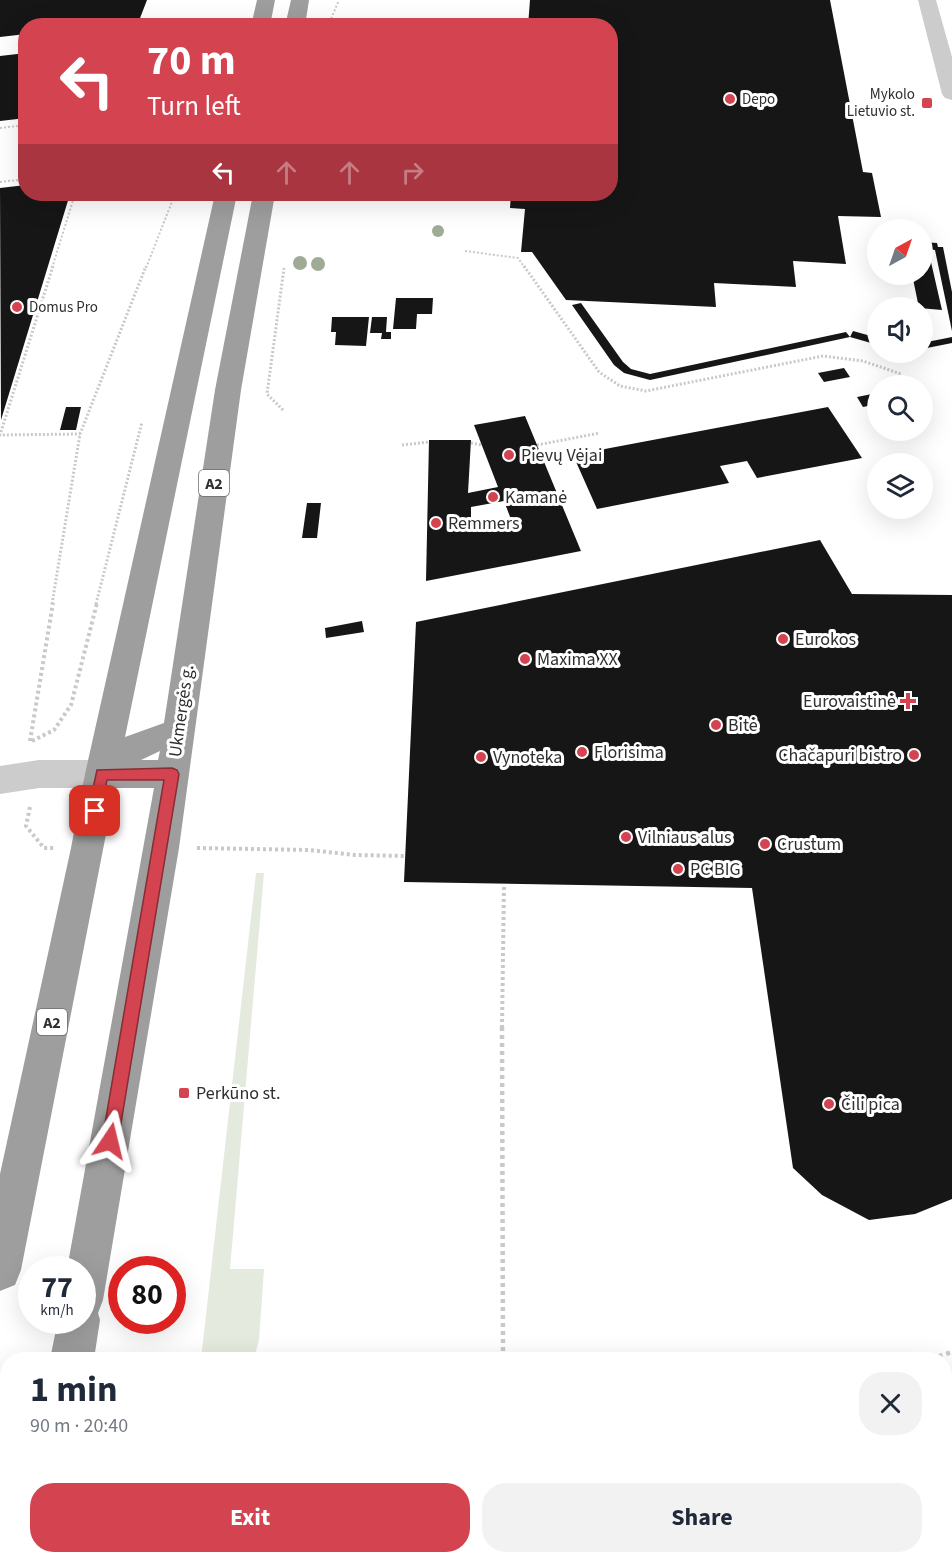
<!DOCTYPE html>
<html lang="en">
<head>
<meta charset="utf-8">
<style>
	body { margin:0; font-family:"Source Sans 3",sans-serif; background:#f2f2f3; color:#1f2937; height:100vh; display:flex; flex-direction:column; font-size:22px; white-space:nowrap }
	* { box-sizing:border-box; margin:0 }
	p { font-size:20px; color:#747a83 }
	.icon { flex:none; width:33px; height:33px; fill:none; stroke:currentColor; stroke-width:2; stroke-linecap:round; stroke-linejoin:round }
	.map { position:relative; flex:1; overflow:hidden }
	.panel { position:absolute; left:0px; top:1352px; width:952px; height:212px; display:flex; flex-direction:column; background:#fff; border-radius:24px 24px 0 0; box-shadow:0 6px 24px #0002 }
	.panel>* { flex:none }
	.hud { position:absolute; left:18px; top:18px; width:600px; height:183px; border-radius:24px; box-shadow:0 6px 24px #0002; background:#d34350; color:#fff; overflow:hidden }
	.needle { width:39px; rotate:40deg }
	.buttons { position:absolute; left:867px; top:219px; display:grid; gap:12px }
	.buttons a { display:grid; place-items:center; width:66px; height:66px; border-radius:50%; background:#fff; box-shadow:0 6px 24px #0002; font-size:30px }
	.speed { position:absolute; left:18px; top:1256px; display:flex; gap:12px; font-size:30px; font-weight:700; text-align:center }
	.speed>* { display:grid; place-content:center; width:78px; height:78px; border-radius:50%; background:#fff; box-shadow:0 6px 24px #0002; line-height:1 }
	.speed small { font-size:15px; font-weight:400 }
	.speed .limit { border:9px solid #d22; background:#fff; color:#111 }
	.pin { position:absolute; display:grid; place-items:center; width:51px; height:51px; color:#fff; margin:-26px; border-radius:12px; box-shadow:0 3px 9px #0006 }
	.me { position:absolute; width:66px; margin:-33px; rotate:10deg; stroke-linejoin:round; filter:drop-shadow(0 0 4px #0008) }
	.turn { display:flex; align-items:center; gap:21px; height:126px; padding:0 30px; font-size:27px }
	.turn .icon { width:78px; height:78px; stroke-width:2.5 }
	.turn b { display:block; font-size:42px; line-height:51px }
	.lanes { display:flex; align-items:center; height:57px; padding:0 30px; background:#0003; justify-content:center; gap:30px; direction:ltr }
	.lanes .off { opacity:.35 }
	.round { display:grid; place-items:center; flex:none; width:63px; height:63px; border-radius:24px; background:#f2f2f3 }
	.overview { display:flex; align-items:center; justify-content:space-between; height:102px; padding:0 30px }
	h1 { font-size:36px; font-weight:700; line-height:45px }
	.cta { display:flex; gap:12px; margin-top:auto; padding:12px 30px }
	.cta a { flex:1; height:69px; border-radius:24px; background:#d34350; color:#fff; font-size:24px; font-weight:700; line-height:69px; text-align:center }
	.cta a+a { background:#f2f2f3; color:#1f2937 }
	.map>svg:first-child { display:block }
	.green { fill:#e5eade }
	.building { fill:#161616; fill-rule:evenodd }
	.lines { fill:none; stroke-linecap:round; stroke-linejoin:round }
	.path-far3 { stroke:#c9c9c9; stroke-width:2; stroke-dasharray:2 2; stroke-linecap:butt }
	.path-far2 { stroke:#c9c9c9; stroke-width:3; stroke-dasharray:2 2; stroke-linecap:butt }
	.path-far1 { stroke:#c9c9c9; stroke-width:4; stroke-dasharray:3 3; stroke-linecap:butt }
	.path { stroke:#c9c9c9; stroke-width:4.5; stroke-dasharray:4 4; stroke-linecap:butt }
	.minor { fill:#ccc; fill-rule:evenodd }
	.trunk { fill:#9e9e9e; fill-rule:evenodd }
	.tree { fill:#a0ab96 }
	.route { fill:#d34350; stroke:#892c34; stroke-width:1.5 }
	.poi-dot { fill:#d34350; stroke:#fff; stroke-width:2 }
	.labels { text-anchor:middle; stroke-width:6; stroke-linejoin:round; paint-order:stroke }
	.far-poi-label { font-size:15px; fill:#2f2f2f; stroke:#fff; text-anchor:start }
	.shield { fill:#fff; stroke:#6d6d6d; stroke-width:1.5 }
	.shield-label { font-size:16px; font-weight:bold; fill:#2f2f2f }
	.poi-label { font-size:18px; fill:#2f2f2f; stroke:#fff; text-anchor:start }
	.street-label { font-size:18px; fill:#2f2f2f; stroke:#fff }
</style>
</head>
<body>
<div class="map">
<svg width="952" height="1562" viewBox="0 0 952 1562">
	<rect width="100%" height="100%" fill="#fff"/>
	<path class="green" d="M256,873H264L230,1269H264L259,1340L254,1359H201Z
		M952,1375V1481L945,1463V1378Z
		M952,1545V1562H896L917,1556H945V1547Z"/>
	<path class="building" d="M0,0H147L137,26H26V34L0,37Z
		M530,0H830L863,172L872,173L881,217L838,216L846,264L793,261L796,287L714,283L716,307L566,300L532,252H521L525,209L510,208L511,194H610V26H528Z
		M26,53V118L0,121V56Z
		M26,185V194H70L1,420L0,188Z
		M922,242L937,243L938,247H943L952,292V331L935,250L928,249L942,310L919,308L912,274H922Z
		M396,298H433L432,314H417L416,329H393Z
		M581,303L623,362L631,369L650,374L846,332L850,337L650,380L624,373L614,365L572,305Z
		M332,317H369L366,346L335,345L336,332H331Z
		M372,317H387L386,332H391V339H381L382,333H370Z
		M853,331L878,338V345L850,337Z
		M952,337V343L922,349V343Z
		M844,368L850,377L824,382L818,373Z
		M877,393L878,404L863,407L857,397Z
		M66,407H81L76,430H60Z
		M828,407L862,458L757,478L747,461L720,466L729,483L597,509L573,455Z
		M525,416L581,551L426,581L429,440H471L468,493L498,487L474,425ZM504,501L512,522L471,529V507Z
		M307,503H321L317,538H302Z
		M820,540L852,594L952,595V1199L915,1214L869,1220L822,1195L793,1168L752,888L404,882L416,622Z
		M362,621L364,632L326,638L325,628Z"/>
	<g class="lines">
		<path class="path-far3" d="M328,26L339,0
			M0,128L26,125
			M0,182L26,179
			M465,251L518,258L525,268
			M52,268L75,194
			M146,268L175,194"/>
		<path class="path-far2" d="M53,266L0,435L80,434
			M524,266L599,372L620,386L646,391L823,356L863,361L901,374
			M283,410L267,394L284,268
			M471,443L482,445
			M402,445L429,442
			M537,445L600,433
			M52,604L80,434L146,266
			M96,604L142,422"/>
		<path class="path-far1" d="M30,741L53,603
			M32,741L54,730L71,705L97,603
			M30,807L26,826L44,848H54
			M197,848L309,850L355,855L405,856
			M502,1028L504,884"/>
		<path class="path" d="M502,1027L503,1359
			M931,1359L952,1352
			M140,1562L141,1556"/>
		<path class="minor" d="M918,0H936L952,57V100L945,98L942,94Z
			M39,760H101L113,764L117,774L113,784L101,788H39L0,794V766Z"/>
		<path class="trunk" d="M257,0H275L270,26H251Z
			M291,0H309L305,26H285Z
			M215,194H237L125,737L164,723L215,390L253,194H275L241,390L179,848L103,1300L98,1313L100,1320L94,1359H50L58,1320H82V1269H67L154,788H115L21,1270L15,1285L0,1291V1174L71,848L85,774ZM160,751L158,760H141Z
			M14,1556H62L61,1562H13Z"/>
	</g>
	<g class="tree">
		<circle cx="438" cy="231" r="6"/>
		<circle cx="300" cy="263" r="7"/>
		<circle cx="318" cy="264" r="7"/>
	</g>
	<path class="route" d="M172,768L177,770L179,774L118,1141L116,1147L110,1150L104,1147L102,1141L164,780H107L100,815H90L88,811L97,770Z"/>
	<g class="poi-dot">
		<circle cx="730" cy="99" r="6"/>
		<rect x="921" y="97" width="12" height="12" rx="3"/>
		<circle cx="17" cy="307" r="6"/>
		<circle cx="509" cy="455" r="6"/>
		<circle cx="493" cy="497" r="6"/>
		<circle cx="436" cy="523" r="6"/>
		<circle cx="783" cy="639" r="6"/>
		<circle cx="525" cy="659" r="6"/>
		<path d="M905 692h6v6h6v6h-6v6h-6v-6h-6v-6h6z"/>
		<circle cx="716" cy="725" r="6"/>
		<circle cx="582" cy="752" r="6"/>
		<circle cx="914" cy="755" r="6"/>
		<circle cx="481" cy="757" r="6"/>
		<circle cx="626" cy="837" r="6"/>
		<circle cx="765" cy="844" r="6"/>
		<circle cx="678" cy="869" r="6"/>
		<rect x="178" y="1087" width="12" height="12" rx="3"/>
		<circle cx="829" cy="1104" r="6"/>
	</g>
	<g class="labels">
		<g class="far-poi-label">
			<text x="915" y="99" text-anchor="end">Mykolo<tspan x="915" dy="17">Lietuvio st.</tspan></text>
			<text x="742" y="104">Depo</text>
			<text x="29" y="312">Domus Pro</text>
		</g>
		<g class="shield">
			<rect x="199" y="470" width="30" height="26" rx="4.5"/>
			<rect x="37" y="1009" width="30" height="26" rx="4.5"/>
		</g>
		<g class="shield-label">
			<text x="214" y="489">A2</text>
			<text x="52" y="1028">A2</text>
		</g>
		<g class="poi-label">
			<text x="521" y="461">Pievų Vėjai</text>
			<text x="505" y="503">Kamanė</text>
			<text x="448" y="529">Remmers</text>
			<text x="795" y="645">Eurokos</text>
			<text x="537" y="665">Maxima XX</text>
			<text x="896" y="707" text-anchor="end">Eurovaistinė</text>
			<text x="728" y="731">Bitė</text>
			<text x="594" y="758">Florisima</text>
			<text x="902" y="761" text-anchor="end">Chačapuri bistro</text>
			<text x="493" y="763">Vynoteka</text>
			<text x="638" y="843">Vilniaus alus</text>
			<text x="777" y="850">Crustum</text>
			<text x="690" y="875">PC BIG</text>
			<text x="196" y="1099">Perkūno st.</text>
			<text x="841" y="1110">Čili pica</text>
		</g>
		<g class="street-label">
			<text transform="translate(181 711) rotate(-82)" y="6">Ukmergės g.</text>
		</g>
	</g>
</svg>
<div class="buttons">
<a><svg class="needle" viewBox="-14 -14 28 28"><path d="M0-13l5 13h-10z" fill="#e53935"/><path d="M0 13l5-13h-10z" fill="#747a83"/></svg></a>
<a><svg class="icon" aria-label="sound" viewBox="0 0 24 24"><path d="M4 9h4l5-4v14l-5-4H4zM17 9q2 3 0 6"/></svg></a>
<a><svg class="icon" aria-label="search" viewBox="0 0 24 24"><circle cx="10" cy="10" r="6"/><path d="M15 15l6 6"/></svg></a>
<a><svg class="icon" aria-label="layers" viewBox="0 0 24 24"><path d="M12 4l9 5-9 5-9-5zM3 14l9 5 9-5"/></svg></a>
</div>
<div class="speed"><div>77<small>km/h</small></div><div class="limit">80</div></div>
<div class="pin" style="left:95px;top:811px;background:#d93025"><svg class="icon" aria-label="arrive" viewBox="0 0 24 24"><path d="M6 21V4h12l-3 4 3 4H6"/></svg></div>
<svg class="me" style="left:110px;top:1141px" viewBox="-20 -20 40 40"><path d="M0-17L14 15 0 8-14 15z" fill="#d34350" stroke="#fff" stroke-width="4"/></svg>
<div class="hud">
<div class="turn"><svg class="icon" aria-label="left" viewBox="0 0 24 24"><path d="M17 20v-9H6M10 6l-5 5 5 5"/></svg><div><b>70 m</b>Turn left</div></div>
<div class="lanes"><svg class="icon" aria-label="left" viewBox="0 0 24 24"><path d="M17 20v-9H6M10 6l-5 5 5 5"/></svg><svg class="icon off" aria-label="ahead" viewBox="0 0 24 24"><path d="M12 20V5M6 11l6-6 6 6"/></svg><svg class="icon off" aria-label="ahead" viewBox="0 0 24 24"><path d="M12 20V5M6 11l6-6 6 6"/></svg><svg class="icon off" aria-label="right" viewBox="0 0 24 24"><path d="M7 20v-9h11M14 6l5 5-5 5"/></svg></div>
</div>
<section class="panel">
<div class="overview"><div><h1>1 min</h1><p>90 m · 20:40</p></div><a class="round"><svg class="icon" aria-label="close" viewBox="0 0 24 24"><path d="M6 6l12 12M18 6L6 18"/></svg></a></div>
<div class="cta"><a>Exit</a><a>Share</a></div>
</section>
</div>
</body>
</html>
